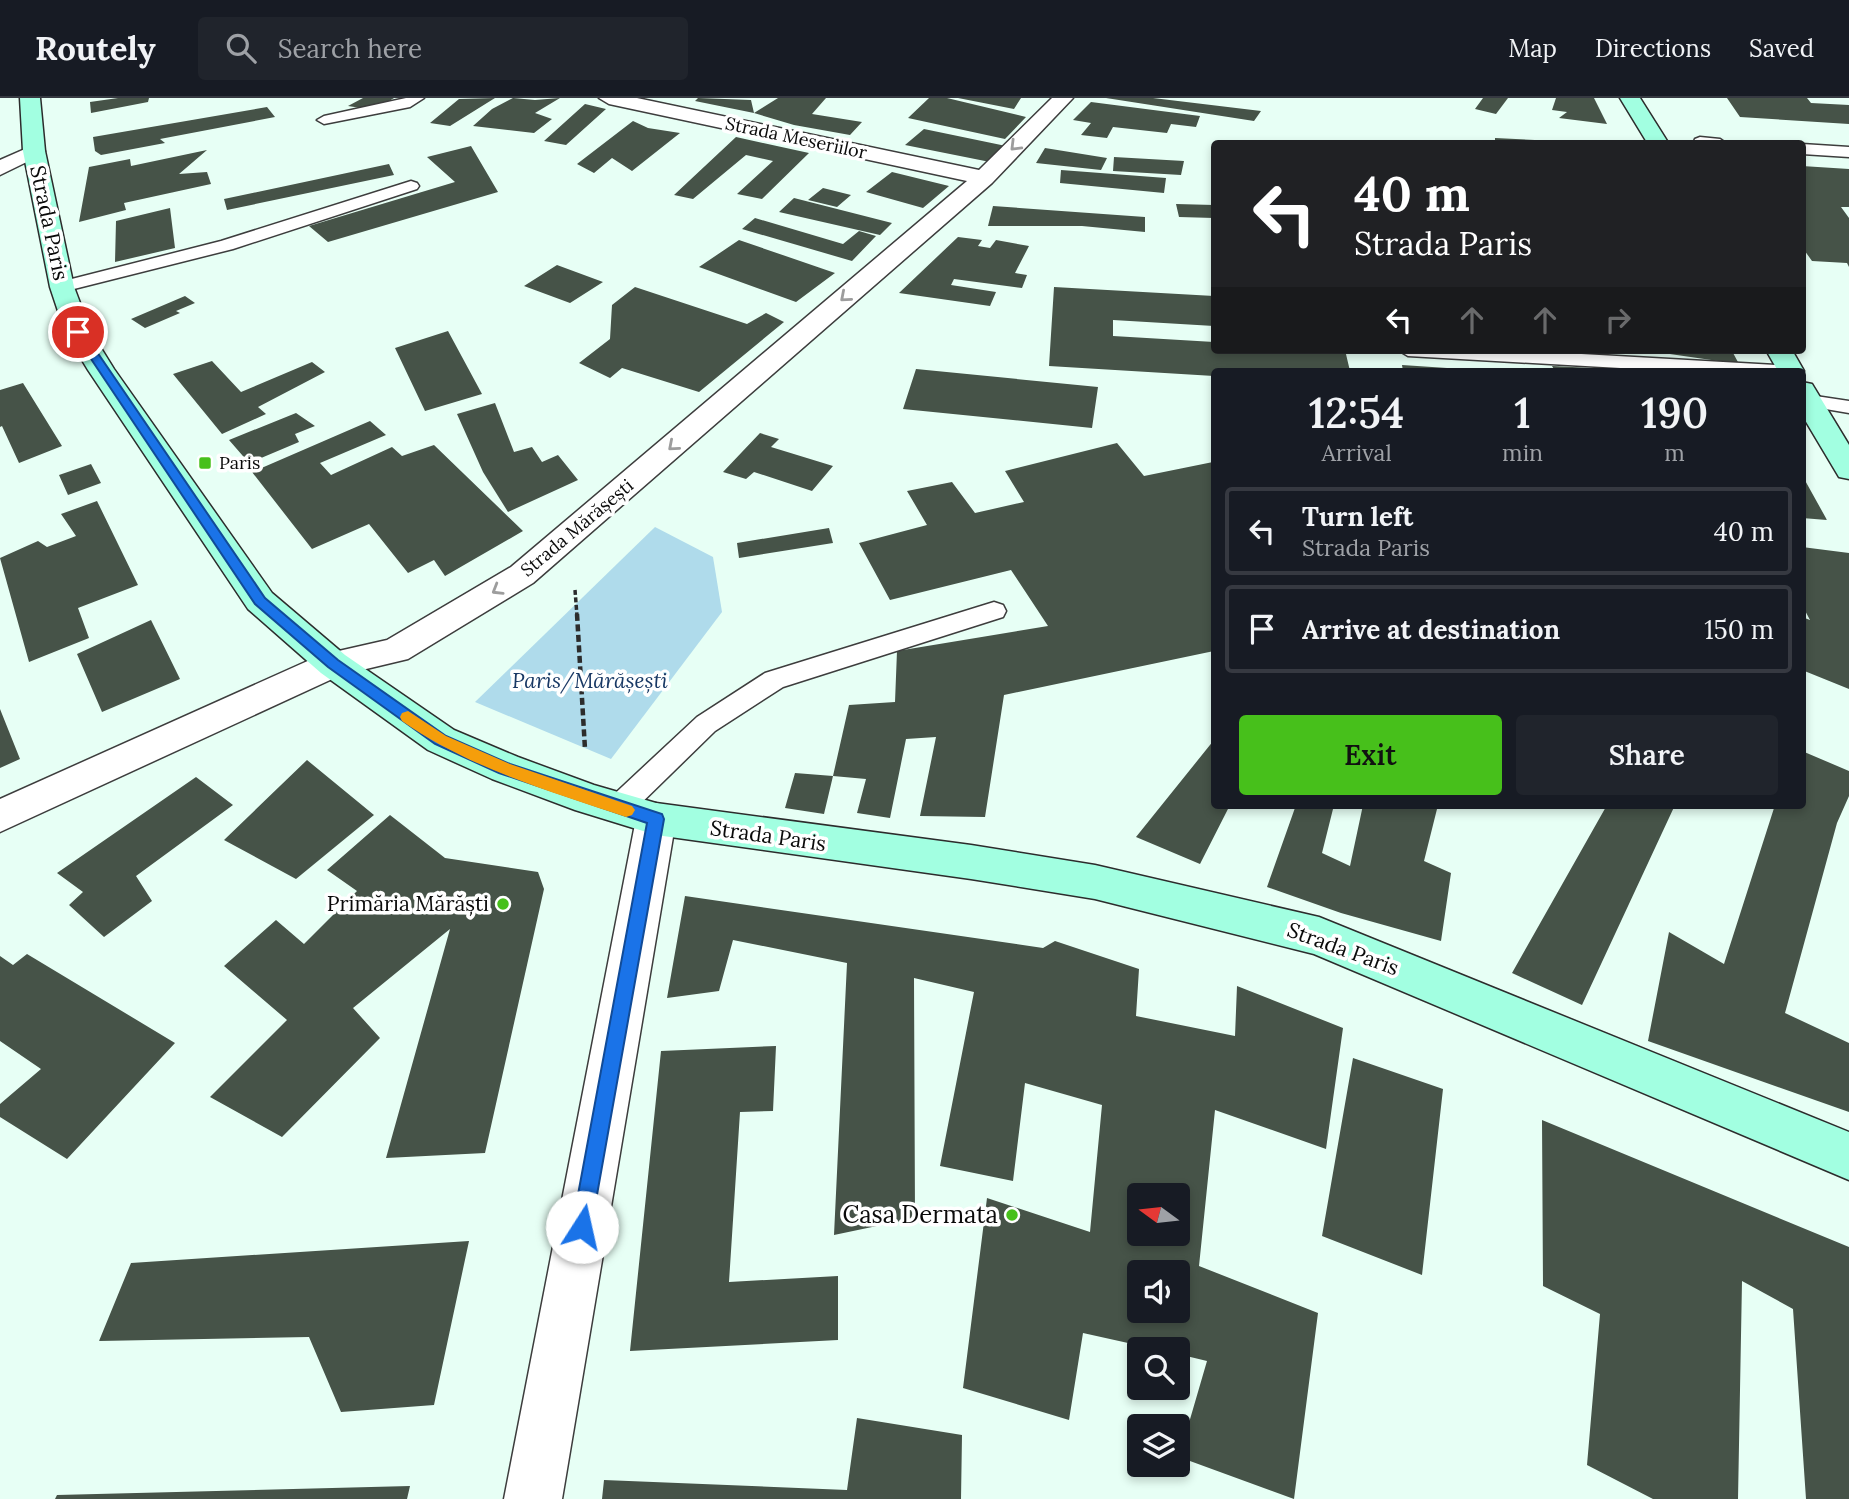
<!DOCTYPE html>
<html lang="en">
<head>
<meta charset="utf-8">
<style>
	body { margin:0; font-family:Lora,serif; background:#20242c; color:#f1f3f6; height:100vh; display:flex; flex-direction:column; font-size:26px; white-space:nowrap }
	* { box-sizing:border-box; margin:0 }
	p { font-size:23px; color:#9ea1a6 }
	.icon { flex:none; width:38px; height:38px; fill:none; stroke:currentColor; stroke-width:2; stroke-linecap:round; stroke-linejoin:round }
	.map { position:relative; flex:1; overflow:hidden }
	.details { position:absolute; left:1211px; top:270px; width:595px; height:441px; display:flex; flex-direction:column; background:#171b24; border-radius:7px; box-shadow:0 4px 10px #0003 }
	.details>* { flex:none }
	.guide { position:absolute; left:1211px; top:42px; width:595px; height:214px; border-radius:7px; box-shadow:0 4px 10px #0003; background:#202124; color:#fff; overflow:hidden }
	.needle { width:46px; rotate:285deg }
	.fabs { position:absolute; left:1127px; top:1085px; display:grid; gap:14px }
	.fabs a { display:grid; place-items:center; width:63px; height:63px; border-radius:7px; background:#171b24; box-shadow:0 4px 10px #0003; font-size:35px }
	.pin { position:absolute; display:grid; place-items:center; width:60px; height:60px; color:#fff; margin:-30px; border:4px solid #fff; border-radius:50%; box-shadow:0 2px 7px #0007 }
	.me { position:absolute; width:77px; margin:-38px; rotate:10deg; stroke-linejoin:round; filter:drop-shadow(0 0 5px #0008) }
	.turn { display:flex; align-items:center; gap:24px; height:147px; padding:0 28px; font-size:32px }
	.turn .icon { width:91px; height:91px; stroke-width:2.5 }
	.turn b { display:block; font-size:49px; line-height:60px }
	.lanes { display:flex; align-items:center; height:66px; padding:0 28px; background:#0003; justify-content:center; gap:35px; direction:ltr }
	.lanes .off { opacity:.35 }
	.eta { display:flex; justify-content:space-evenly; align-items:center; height:119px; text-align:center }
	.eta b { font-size:42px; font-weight:600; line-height:49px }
	.cta { display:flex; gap:14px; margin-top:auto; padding:14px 28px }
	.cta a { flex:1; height:80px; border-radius:7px; background:#47c01b; color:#111; font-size:28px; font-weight:600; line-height:80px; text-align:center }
	.cta a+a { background:#20242c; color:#f1f3f6 }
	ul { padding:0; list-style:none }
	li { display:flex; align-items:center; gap:21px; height:88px; margin:0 14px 10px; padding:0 14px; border:4px solid #363941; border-radius:7px }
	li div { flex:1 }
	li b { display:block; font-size:26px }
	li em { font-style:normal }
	header { display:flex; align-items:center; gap:42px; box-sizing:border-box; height:98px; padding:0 35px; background:#171b24; border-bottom:2px solid #363941 }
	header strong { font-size:33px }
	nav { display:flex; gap:38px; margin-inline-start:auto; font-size:24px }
	.search { width:490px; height:63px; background:#20242c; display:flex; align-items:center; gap:18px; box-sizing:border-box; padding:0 24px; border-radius:7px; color:#9ea1a6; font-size:26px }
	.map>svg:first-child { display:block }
	.green { fill:#afdbeb }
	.building { fill:#465348; fill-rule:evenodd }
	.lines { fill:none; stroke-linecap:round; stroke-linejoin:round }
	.lane-casing { stroke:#3d3d3d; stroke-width:3 }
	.street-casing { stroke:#3d3d3d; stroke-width:3 }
	.secondary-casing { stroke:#2c2c2c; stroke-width:3 }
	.path-far1 { stroke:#2c2c2c; stroke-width:3.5; stroke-dasharray:5 2.5; stroke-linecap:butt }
	.path { stroke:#2c2c2c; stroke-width:4.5; stroke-dasharray:7 3.5; stroke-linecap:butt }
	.lane { fill:#fff; fill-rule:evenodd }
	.street { fill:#fff; fill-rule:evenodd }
	.secondary { fill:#a2ffe1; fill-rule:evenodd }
	.oneway { stroke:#9d9d9d }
	.route { fill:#1a73e8; stroke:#114b97; stroke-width:2 }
	.slow { fill:#f59e0b }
	.poi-dot { fill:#47c01b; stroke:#fff; stroke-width:2.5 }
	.labels { text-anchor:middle; stroke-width:7; stroke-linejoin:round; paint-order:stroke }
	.far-street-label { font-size:18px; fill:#0a0a0a; stroke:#fff }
	.far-poi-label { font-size:18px; fill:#0a0a0a; stroke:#fff; text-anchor:start }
	.street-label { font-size:21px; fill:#0a0a0a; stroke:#fff }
	.park-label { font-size:21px; font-style:italic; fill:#183864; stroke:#fff }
	.poi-label { font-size:21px; fill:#0a0a0a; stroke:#fff; text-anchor:end }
	.near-poi-label { font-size:24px; fill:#0a0a0a; stroke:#fff; text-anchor:end }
</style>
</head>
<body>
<header>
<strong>Routely</strong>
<div class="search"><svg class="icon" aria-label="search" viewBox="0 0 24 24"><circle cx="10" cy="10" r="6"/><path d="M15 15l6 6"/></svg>Search here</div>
<nav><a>Map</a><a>Directions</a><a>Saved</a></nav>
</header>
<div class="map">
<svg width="1849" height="1401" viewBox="0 0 1849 1401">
	<rect width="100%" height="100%" fill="#e7fff5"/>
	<path class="green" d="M655,429L713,459L722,514L611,661L475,604Z"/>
	<path class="building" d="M118,0H149L148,4L91,15L90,4Z
		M363,0H394L374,12L348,8Z
		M495,0L450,28L430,25L459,1Z
		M513,0L535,2L560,0L535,15L552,21L534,35L473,28L492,11Z
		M698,0L751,2L754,15L695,3Z
		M778,0H826L812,16L862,24L850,37L794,27L754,15Z
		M929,0H947L1026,19L1005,41L908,20Z
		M958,0H1021L1014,11Z
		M1106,0H1153L1261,13L1254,23Z
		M1483,0H1508L1496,16L1475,11Z
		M1556,0H1594L1607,26L1559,20L1567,14L1552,12Z
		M1727,0H1807L1811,5L1849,7V26L1740,19Z
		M1091,4L1200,18L1196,29L1171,26L1167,35L1113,29L1107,40L1081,37L1091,25L1073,22Z
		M585,6L606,11L566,47L544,43Z
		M267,9L275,19L160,41L165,45L101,57L95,53L93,39Z
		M633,23L648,30L680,35L632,73L612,60L594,75L577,66Z
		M924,31L1006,48L990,64L905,47Z
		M736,39L809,55L762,101L737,96L773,63L746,57L693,101L674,97Z
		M1495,40L1556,43V46H1495Z
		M471,48L498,94L328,144L309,128L455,84L427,59Z
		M1045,50L1107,60L1101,72L1036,65Z
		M207,52L179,76L207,74L211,86L124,105L126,112L79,124L89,69L130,61L131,68Z
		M1114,59L1184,63L1181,77L1113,73Z
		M389,66L394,77L227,112L224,101Z
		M1802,68L1849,71V109H1841L1849,120V169L1847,165L1812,163L1802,149Z
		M1061,72L1166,80L1164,95L1060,85Z
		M892,74L949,88L923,110L866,94Z
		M823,90L851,97L837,109L808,102Z
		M794,100L892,125L880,137L779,114Z
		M1176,106L1214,107V120L1179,119Z
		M993,108L1145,119V134L1082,128H988Z
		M170,110L175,150L115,164L116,123Z
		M755,120L843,146L859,133L876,138L852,163L742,131Z
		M958,139L982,142L978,148L990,150L996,142L1029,148L1015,175L1027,177L1022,190L954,181L951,187L996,194L990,208L899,195Z
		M739,142L835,175L796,204L699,169Z
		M557,167L603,184L570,205L524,188Z
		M635,189L747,226L766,215L784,224L699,294L622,270L610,280L579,265L610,241L612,207Z
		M1054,189L1214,198V228L1113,222V238L1214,244V252H1345L1350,273H1214V278L1049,268Z
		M185,198L195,205L176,213L180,215L145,230L131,221Z
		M448,233L482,296L425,313L395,250Z
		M1656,252L1732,253L1739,266L1656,254Z
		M212,263L241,294L312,264L325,274L258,309L266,316L222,336L173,276Z
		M1402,267L1462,271L1461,273H1403Z
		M1552,268L1613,271V273H1555Z
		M916,271L1098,289L1092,330L903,311Z
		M23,285L62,348L19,365L2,328L0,329V292Z
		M495,305L514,354L532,349L542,364L558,357L578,382L508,414L483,374L457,316Z
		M296,315L315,328L295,336L299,344L249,365L229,342Z
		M370,323L386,337L320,365L331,377L392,349L402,358L434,347L523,433L445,478L434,462L408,475L369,426L312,451L252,374Z
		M760,335L779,341L771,349L833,368L812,393L754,374L746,381L723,374Z
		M1117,345L1144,378L1213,364L1214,366V553L1004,597L985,719L920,718L936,639L906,641L890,720L857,715L866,681L833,678L849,607L895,604L897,553L1048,528L1011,472L890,502L859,445L927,427L907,393L952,384L975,415L1024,404L1005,373Z
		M91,366L101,385L68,397L59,377Z
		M1802,377L1827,422L1802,420Z
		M97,403L138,487L78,510L89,540L29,564L0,460L38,443L47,449L76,438L61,416Z
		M829,430L833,445L739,460L737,445Z
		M1802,449L1849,455V591L1802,572V519L1810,522L1802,507Z
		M151,522L180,581L102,614L77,556Z
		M0,611L20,661L0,670Z
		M1214,642V707H1230L1200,766L1136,739Z
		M1802,653L1849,673V698L1837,725L1785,915L1849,945V1014L1648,943L1669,834L1724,866L1775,707H1802Z
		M307,662L374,717L296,781L224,742Z
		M795,675L833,678L824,716L785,710Z
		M196,679L233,707L136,778L152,803L104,839L69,807L83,794L57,775Z
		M1296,707H1334L1322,755L1350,768L1363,707H1438L1424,763L1451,775L1441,843L1341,815L1267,789Z
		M1607,707H1675L1582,907L1512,875Z
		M390,717L445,760L538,774L544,791L485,1055L386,1060L450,831L353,910L380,940L282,1039L210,999L287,922L224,868L276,822L304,846L357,793L327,772Z
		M685,798L1043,850L1055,843L1139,871L1136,918L1235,938L1237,888L1343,930L1326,1051L1215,1012L1199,1168L1318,1215L1294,1401L1179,1359L1207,1263L1178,1256V1251H1155L1083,1235L1069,1322L963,1290L987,1100L1090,1134L1102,1007L1025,985L1013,1083L940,1068L974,894L914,880L915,1120L834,1137L847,865L733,842L719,893L667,900ZM1139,1097H1178V1136H1139ZM1139,1174H1178V1213H1139Z
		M27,856L175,945L67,1061L0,1019V1006L41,971L0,943V858L13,867Z
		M776,948L773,1013L740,1014L729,1184L838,1178V1242L630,1253L661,953Z
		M1353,960L1443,991L1422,1177L1322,1138Z
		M1542,1022L1849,1149V1401H1806L1793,1211L1742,1183L1738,1401H1653L1587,1367L1600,1216L1543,1188Z
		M469,1143L434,1307L341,1314L309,1239L99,1243L131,1165Z
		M857,1320L962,1337L961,1401H602L604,1382L847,1392Z
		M410,1388L407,1401H55L57,1397Z"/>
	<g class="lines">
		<g class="lane-casing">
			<path id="lane" d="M406,0H424L410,9L324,26L317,22L324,18Z
				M1700,39L1720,41L1727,46H1693L1695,41Z
				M1802,46L1849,49V59L1802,56Z
				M411,83L417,85L419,88L417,91L233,151L62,194L53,189L56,185L221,143Z
				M1398,252H1510L1776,267L1786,273H1673L1408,258Z
				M1809,297L1849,303V315L1802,307V299Z
				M994,504L1003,507L1006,513L1003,519L783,589L715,633L628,718L618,721L608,718L604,710L608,702L697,619L765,575Z"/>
		</g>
		<g class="street-casing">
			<path id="street" d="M599,0H637L979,72L1052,0H1073L992,85L533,485L408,561L341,577L0,734V701L321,557L387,542L511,469L967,83L609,6Z
				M34,47L41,49L45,53L41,57L0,77V62Z
				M656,705L670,710L676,721L562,1401H504L636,721L642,710Z"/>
		</g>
		<g class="secondary-casing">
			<path id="secondary" d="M20,0H40L45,53L74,189L91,234L114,271L272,495L345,557L454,632L518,659L594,687L656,705L971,747L1095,767L1319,819L1849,1034V1082L1314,856L1095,801L971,781L656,737L575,712L492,681L428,652L321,575L248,511L88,272L65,234L50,189L23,53Z
				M1620,0H1640L1669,46H1648Z
				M1766,252H1792L1804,273L1802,276V273H1778Z
				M1802,284L1812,286L1849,347V381L1839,379L1802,317Z"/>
		</g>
		<path class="path-far1" d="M575,492L577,518"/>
		<path class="path" d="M577,516L585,651"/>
		<use href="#lane" class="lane"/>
		<use href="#street" class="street"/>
		<use href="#secondary" class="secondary"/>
	</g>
	<defs><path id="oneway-chevron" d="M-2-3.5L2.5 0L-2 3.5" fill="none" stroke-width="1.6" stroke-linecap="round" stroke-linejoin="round" transform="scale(1.75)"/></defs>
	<g class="oneway">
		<use href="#oneway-chevron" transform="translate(1015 48) rotate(135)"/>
		<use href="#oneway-chevron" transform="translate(845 199) rotate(139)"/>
		<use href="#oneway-chevron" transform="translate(673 348) rotate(139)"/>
		<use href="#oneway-chevron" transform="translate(497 492) rotate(149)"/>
	</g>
	<path class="route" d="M74,232H82L265,500L338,562L446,638L510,666L662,716L664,721L590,1136L582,1139L575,1136L572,1129L647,725L499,675L435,646L328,569L255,506L73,234Z"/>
	<path class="slow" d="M408,613L446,638L510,666L632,708L635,712L632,717L626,719C549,693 469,670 402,623L400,619L402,615Z"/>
	<g class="poi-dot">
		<rect x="198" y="358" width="14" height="14" rx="3.5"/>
		<circle cx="503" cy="806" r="7"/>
		<circle cx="1012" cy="1117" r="7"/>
	</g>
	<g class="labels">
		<g class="far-street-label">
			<text transform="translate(796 40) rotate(12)" y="6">Strada Meseriilor</text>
			<text transform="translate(577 430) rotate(-40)" y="6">Strada Mărășești</text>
		</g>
		<g class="far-poi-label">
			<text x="219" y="371">Paris</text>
		</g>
		<g class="street-label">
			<text transform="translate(49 125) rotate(78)" y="7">Strada Paris</text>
			<text transform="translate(768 738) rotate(8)" y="7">Strada Paris</text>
			<text transform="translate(1343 851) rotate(20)" y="7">Strada Paris</text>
		</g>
		<g class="park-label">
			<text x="590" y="590">Paris/Mărășești</text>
		</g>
		<g class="poi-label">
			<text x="489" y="813">Primăria Mărăști</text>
		</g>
		<g class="near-poi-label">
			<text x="998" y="1125">Casa Dermata</text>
		</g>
	</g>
</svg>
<div class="fabs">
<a><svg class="needle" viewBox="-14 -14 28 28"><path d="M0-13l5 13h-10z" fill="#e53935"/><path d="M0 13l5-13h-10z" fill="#9ea1a6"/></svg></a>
<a><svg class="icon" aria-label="sound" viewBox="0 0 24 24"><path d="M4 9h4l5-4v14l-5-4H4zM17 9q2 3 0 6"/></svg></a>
<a><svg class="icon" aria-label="search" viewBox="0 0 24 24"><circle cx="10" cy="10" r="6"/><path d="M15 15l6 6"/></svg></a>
<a><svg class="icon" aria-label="layers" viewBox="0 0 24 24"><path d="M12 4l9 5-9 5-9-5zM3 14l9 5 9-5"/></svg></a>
</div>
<div class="pin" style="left:78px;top:234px;background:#d93025"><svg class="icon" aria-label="arrive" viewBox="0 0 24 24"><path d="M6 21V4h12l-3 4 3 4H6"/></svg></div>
<svg class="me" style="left:582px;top:1129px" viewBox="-20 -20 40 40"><circle r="19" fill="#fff"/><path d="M0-13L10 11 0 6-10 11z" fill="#1a73e8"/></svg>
<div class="guide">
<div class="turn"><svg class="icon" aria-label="left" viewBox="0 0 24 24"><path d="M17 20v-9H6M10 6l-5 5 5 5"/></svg><div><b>40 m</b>Strada Paris</div></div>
<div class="lanes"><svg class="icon" aria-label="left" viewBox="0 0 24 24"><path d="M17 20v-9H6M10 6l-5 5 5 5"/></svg><svg class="icon off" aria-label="ahead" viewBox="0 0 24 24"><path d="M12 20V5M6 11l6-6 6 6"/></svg><svg class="icon off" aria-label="ahead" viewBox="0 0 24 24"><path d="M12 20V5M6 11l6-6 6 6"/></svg><svg class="icon off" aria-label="right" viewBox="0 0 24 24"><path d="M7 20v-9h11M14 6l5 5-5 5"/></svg></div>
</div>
<section class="details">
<div class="eta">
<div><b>12:54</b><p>Arrival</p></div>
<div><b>1</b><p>min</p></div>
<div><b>190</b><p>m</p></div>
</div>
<ul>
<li><svg class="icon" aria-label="left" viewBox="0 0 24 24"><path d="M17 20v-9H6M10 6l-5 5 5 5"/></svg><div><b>Turn left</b><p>Strada Paris</p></div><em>40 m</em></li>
<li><svg class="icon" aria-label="arrive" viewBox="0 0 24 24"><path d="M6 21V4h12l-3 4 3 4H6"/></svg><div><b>Arrive at destination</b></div><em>150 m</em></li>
</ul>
<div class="cta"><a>Exit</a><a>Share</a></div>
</section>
</div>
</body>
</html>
